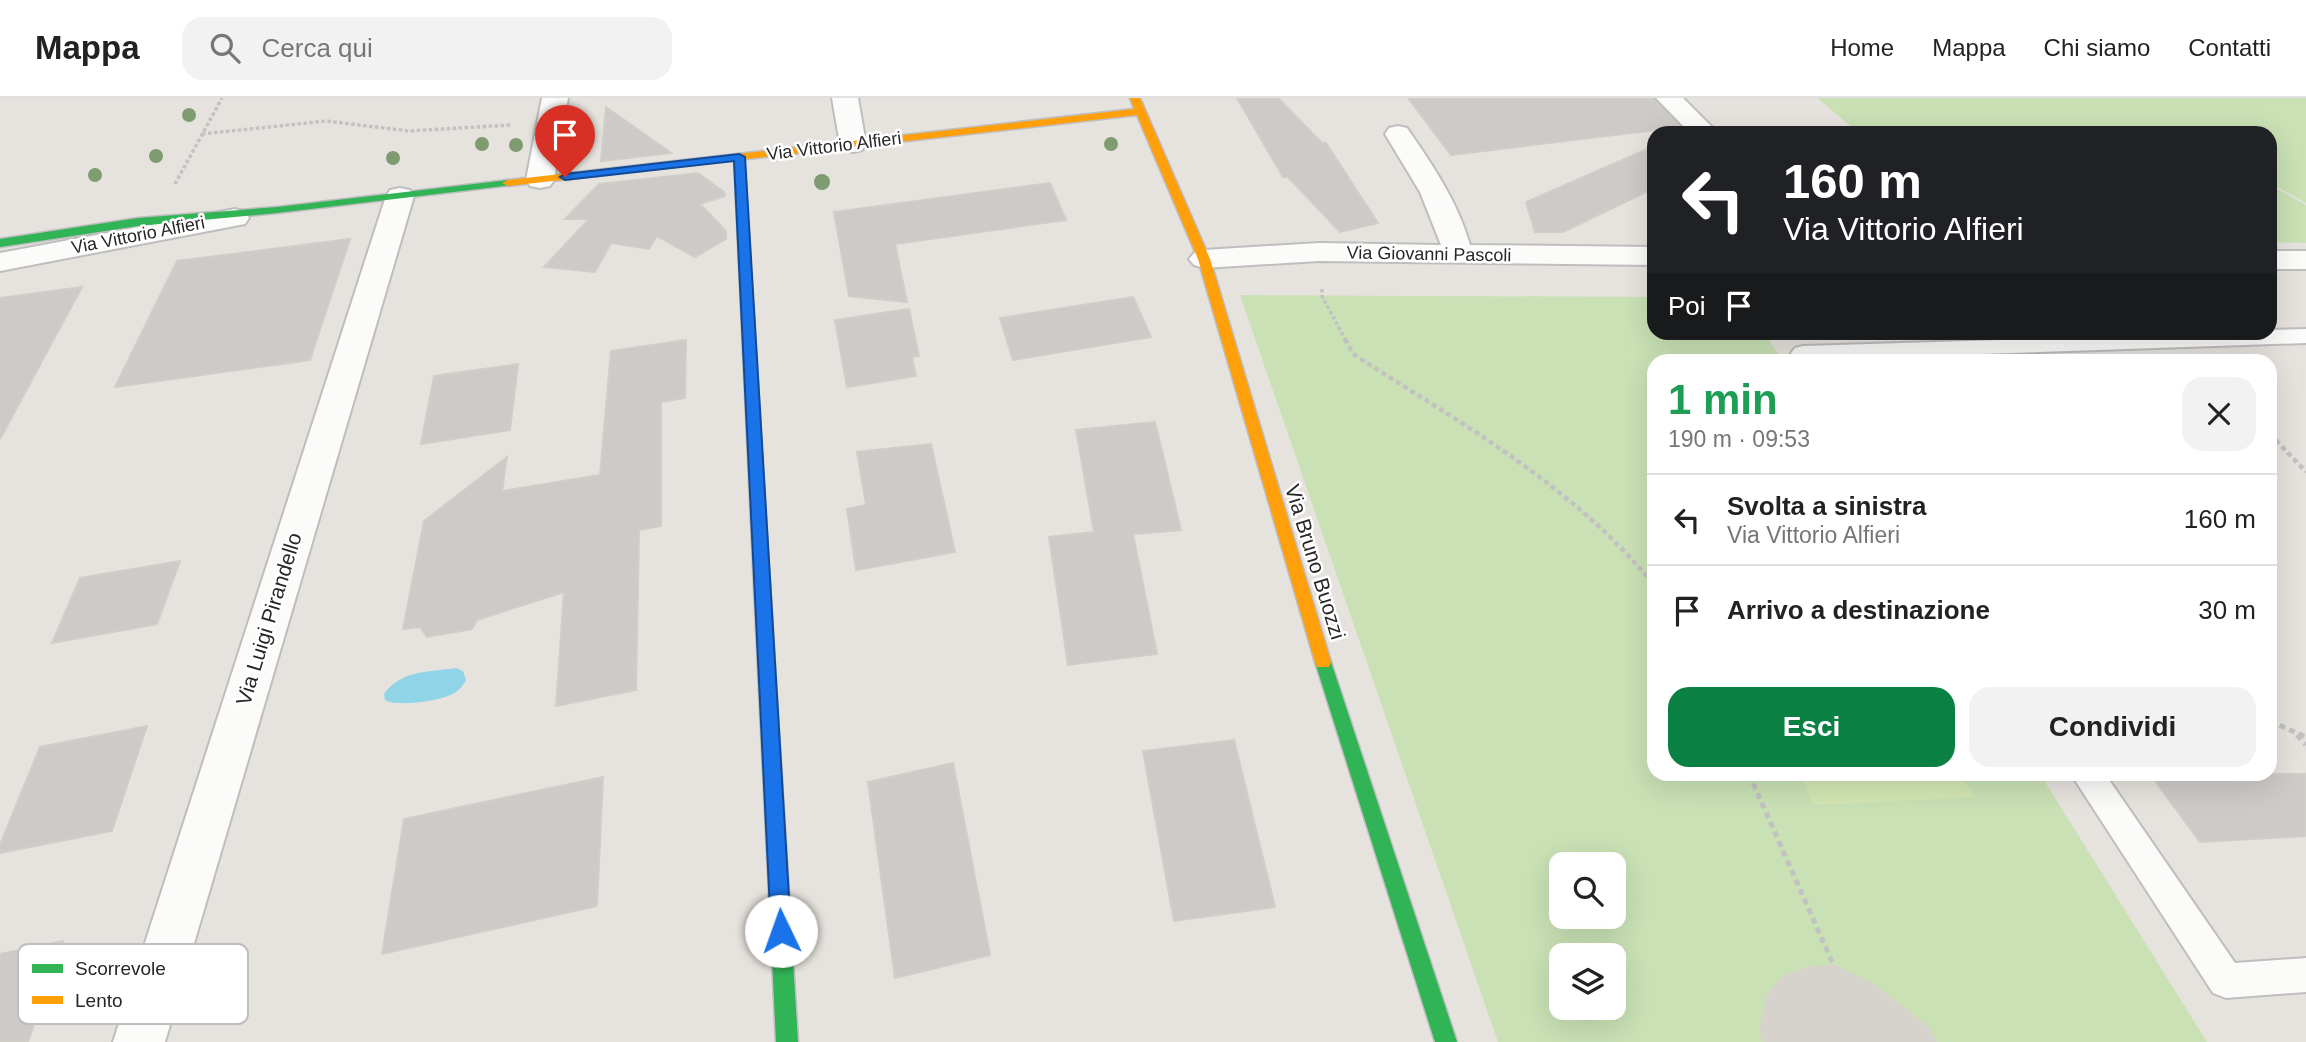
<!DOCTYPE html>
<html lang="it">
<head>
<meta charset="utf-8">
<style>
	body { margin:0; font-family:Helvetica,sans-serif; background:#f2f2f2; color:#222; height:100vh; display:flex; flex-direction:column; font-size:26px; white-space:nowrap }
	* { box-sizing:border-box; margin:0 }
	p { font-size:23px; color:#767676 }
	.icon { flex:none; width:38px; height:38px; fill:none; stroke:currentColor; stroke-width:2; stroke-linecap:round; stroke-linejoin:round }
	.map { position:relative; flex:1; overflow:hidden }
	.side { position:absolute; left:1647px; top:256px; width:630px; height:427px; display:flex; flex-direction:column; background:#fff; border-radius:21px; box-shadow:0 7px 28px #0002 }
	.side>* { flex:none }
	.hud { position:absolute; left:1647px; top:28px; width:630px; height:214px; border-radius:21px; box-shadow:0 7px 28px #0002; background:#202124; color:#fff; overflow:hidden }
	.controls { position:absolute; left:1549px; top:754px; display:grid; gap:14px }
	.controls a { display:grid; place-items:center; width:77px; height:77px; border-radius:14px; background:#fff; box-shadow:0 7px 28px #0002; font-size:35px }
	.pin { position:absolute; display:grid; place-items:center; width:60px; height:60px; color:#fff; margin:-72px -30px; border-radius:50% 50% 50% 0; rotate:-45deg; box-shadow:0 0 7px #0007 }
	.pin .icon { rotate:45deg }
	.me { position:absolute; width:77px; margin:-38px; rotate:357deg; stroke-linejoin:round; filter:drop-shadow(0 0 5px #0008) }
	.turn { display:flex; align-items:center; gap:24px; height:147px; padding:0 21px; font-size:32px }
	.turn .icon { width:91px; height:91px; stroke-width:2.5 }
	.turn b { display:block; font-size:49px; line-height:60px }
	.then { display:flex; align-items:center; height:66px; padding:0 21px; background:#0003; gap:14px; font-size:26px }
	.round { display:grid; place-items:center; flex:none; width:74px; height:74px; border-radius:21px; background:#f2f2f2 }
	.headline { display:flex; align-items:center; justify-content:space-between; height:119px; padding:0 21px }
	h1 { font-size:42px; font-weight:700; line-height:52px; color:#1e9e55 }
	.primary-button { display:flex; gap:14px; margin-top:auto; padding:14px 21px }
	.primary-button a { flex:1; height:80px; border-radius:21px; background:#0b8043; color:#fff; font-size:28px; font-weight:700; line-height:80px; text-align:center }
	.primary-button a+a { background:#f2f2f2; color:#222 }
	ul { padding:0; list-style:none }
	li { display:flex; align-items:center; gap:21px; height:91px; padding:0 21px; border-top:2px solid #e0e0e0 }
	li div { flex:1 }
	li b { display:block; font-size:26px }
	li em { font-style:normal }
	header { display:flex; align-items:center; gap:42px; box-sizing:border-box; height:98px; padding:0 35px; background:#fff; border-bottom:2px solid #e0e0e0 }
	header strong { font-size:33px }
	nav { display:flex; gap:38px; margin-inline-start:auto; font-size:24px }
	.search { width:490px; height:63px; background:#f2f2f2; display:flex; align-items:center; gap:18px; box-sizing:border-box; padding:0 24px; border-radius:21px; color:#767676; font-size:26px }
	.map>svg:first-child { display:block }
	.green { fill:#c9e1b5; fill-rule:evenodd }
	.pitch { fill:#d4e6b3 }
	.plaza { fill:#d6d2cc }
	.water { fill:#90d4e8 }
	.building { fill:#cdcac7; stroke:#d1cec9; stroke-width:2 }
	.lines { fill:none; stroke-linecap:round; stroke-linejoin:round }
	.lane-casing { stroke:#bfbebf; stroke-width:4 }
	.street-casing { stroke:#bfbebf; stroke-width:4 }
	.fast-casing { stroke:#bfbebf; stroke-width:3 }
	.slow-casing { stroke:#bfbebf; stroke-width:3 }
	.path-far2 { stroke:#c2c2c2; stroke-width:3.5; stroke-dasharray:3.5 2.5; stroke-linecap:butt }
	.path-far1 { stroke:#c2c2c2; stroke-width:4.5; stroke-dasharray:5 3.5; stroke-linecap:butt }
	.path { stroke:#c2c2c2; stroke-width:5; stroke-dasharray:6 4.5; stroke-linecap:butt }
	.lane { fill:#fbfbfa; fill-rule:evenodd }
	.street { fill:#fbfbfa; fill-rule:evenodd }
	.fast { fill:#30b455; fill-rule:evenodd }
	.slow { fill:#ff9f0a; fill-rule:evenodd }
	.tree { fill:#7f9c71 }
	.route { fill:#1a73e8; stroke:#114b97; stroke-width:2 }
	.labels { text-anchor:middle; stroke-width:5; stroke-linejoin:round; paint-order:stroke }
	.far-street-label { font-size:18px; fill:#272727; stroke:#fff }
	.street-label { font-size:21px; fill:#272727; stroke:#fff }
	.key { fill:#fff; stroke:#bebebe; stroke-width:2 }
	.key-label { font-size:19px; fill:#272727 }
</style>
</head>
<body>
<header>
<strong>Mappa</strong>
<div class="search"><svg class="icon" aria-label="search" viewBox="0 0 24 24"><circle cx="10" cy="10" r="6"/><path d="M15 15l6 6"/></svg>Cerca qui</div>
<nav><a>Home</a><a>Mappa</a><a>Chi siamo</a><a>Contatti</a></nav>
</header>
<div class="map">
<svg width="2306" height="944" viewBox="0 0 2306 944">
	<rect width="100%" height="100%" fill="#e6e2dd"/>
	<path class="green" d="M1817,0H2306V105L2270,85V35H1859Z
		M2270,87L2306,107V145L2270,144Z
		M1240,197L1654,199V234L1765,235L1782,262H1654V676H2040L2207,944H1498ZM1561,766H1614V819H1561ZM1561,858H1614V910H1561Z"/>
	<path class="pitch" d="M1799,676H1960L1974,699L1814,707Z"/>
	<path class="plaza" d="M1833,866L1874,886L1929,929L1937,944H1763L1759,932L1766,898L1782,879L1805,869Z"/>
	<path class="water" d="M456,570L463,573L466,582C462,589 458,594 450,597C439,603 395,609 385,602L384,596C401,572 429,574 456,570Z"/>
	<path class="building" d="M1237,0H1278L1322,45H1326L1378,125L1340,134L1288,79H1283Z
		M1408,0H1653L1681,29L1451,57Z
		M606,9L671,55L601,63Z
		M1654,48V90L1563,134H1535L1526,104Z
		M698,75L724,94L725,98L700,106L726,133V141L695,159L657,138L649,151L611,145L595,174L544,169L589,121H565L599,86Z
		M1050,85L1066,122L895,146L907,204L849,198L834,114Z
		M350,141L310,262L115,289L177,163Z
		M82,189L0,341V200Z
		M1133,199L1151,239L1013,262L1000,220Z
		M909,211L919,258L912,259L916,278L847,289L835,222Z
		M686,242L685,300L661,304V428L639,432L636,592L556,608L564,494L477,522L472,531L427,539L420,529L403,531L424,423L507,359L502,393L600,377L611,253Z
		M518,266L510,332L421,346L434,278Z
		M1155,324L1181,432L1133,436L1157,556L1068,567L1049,439L1094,434L1076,332Z
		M931,346L955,454L856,472L847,411L866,407L857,354Z
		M180,463L157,526L52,545L80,480Z
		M147,628L112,733L0,755V747L40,649Z
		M1234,642L1275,809L1174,823L1143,653Z
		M953,665L990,857L895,880L868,684Z
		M2150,676H2306V738L2200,744Z
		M603,679L597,808L382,856L404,721Z
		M63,843L28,944H0V856Z"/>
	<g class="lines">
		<g class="lane-casing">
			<path id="lane" d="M2306,231V245L1803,262L1795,260L1791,255L1795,250L1803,248L2270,234V232Z
				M2071,676H2105L2235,865L2306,860V894L2226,900L2213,895Z"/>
		</g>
		<g class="street-casing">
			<path id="street" d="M542,0H568L554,82L550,88L540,90L530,88L526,82Z
				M832,0H858L866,46L862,52L853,54L844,52L840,46Z
				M1656,0H1683L1718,35H1690Z
				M1398,28L1407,30C1432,66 1458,104 1470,147L1654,149V167L1319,163L1204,170L1194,167L1189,161L1194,155L1204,152L1319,145L1441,147L1420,94L1385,36L1389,30Z
				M400,90L410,92L414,98L165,944H113L386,98L390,92Z
				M235,111L245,114L249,120L245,126L0,173V155Z
				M2270,153H2306V171H2270Z"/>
		</g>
		<g class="fast-casing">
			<path id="fast" d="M739,56L744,59L770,488L762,494L754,488L734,59Z
				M508,82L514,85L512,87L277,115L138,128L0,149V141L138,120L277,109Z
				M1323,557L1329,559L1331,564L1457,944H1435L1315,564L1317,559Z
				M779,788L786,791L789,797L798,944H776L769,797L772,791Z"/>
		</g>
		<g class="slow-casing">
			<path id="slow" d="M1130,0H1140L1210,161L1331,564L1329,569H1317L1315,564L1198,161L1137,17L508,88L502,85L508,82L1134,11Z
				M762,482L770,488L789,797L786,803L779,806L772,803L769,797L754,488Z"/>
		</g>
		<path class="path-far2" d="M202,36L326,23L409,33L511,27
			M175,86L222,0
			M1322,191V198L1346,243"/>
		<path class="path-far1" d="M1345,241L1353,256C1460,325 1573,387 1654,487
			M2270,336L2306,374"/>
		<path class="path" d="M2270,623L2306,639
			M2297,637L2306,647
			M1749,676L1833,866"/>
		<use href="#lane" class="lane"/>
		<use href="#street" class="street"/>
		<use href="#fast" class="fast"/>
		<use href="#slow" class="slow"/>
	</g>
	<g class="tree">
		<circle cx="189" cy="17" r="7"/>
		<circle cx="482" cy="46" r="7"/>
		<circle cx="1111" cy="46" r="7"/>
		<circle cx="516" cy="47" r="7"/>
		<circle cx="156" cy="58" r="7"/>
		<circle cx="393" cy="60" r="7"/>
		<circle cx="95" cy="77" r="7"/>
		<circle cx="822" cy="84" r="8"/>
	</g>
	<path class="route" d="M739,56L745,59L791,833L788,839L781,842L774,839L771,833L734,63L565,82L560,79L565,76Z"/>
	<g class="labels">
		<g class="far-street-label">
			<text transform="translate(834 48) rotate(-7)" y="6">Via Vittorio Alfieri</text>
			<text transform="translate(138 137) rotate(-11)" y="6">Via Vittorio Alfieri</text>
			<text transform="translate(1429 156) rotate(1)" y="6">Via Giovanni Pascoli</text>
		</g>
		<g class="street-label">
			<text transform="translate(1315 464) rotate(73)" y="7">Via Bruno Buozzi</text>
			<text transform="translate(269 521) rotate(-73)" y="7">Via Luigi Pirandello</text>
		</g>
	</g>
	<rect x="18" y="846" width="230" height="80" rx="10" class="key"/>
	<rect x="32" y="866" width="31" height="9" fill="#30b455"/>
	<rect x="32" y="898" width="31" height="8" fill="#ff9f0a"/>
	<g class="key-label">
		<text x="75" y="877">Scorrevole</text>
		<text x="75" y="909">Lento</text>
	</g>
</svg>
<div class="controls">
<a><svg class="icon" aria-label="search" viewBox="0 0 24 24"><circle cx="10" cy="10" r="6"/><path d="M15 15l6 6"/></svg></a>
<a><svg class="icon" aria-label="layers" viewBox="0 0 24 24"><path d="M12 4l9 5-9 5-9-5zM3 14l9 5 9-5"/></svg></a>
</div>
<div class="pin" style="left:565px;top:79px;background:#d93025"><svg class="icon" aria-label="arrive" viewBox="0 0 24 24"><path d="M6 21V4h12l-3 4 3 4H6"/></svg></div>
<svg class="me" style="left:781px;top:833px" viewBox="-20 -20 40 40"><circle r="19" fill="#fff"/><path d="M0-13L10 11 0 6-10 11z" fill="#1a73e8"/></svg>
<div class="hud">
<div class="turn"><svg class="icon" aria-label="left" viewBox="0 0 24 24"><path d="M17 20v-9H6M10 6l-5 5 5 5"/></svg><div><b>160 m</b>Via Vittorio Alfieri</div></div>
<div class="then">Poi<svg class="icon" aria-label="arrive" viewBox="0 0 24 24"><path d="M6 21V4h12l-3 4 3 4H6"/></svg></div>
</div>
<section class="side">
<div class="headline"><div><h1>1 min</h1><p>190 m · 09:53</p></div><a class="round"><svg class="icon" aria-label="close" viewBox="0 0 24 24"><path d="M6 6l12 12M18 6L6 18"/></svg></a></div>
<ul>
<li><svg class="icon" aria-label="left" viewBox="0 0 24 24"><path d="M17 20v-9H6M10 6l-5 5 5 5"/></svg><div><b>Svolta a sinistra</b><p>Via Vittorio Alfieri</p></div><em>160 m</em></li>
<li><svg class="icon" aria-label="arrive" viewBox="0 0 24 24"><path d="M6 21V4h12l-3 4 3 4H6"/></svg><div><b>Arrivo a destinazione</b></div><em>30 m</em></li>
</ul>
<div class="primary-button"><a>Esci</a><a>Condividi</a></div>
</section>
</div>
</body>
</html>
